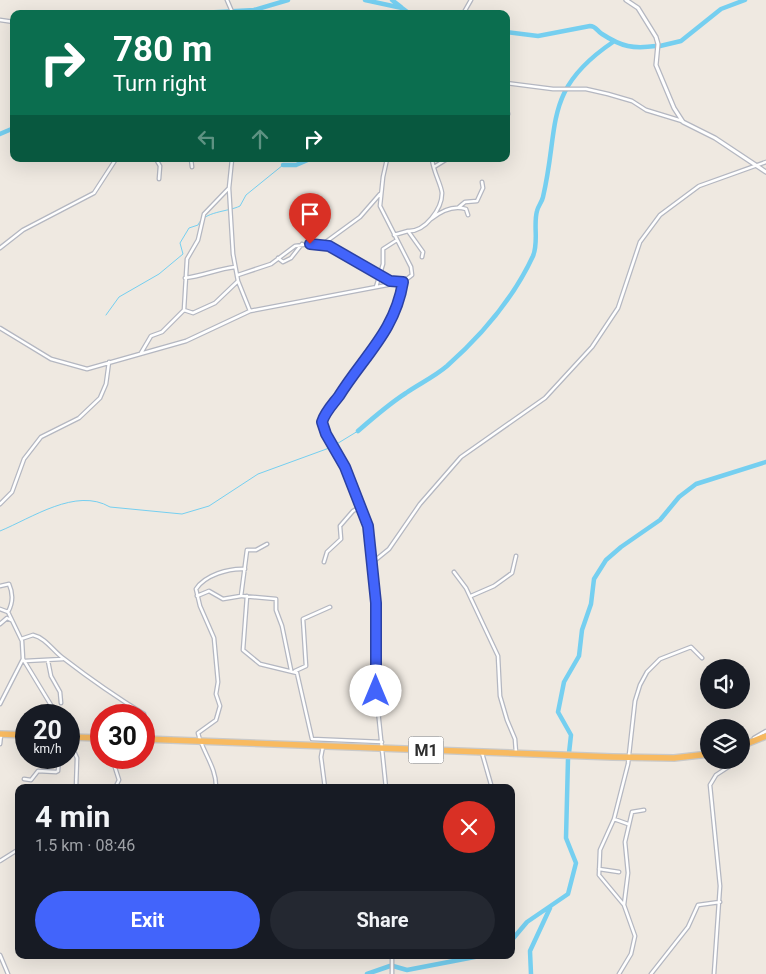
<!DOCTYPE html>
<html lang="en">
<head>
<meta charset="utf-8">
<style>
	body { margin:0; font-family:Roboto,sans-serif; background:#242831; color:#f1f3f6; height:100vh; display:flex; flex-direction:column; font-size:19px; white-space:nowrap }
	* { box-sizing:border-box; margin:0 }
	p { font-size:16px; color:#9ea1a6 }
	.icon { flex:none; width:28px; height:28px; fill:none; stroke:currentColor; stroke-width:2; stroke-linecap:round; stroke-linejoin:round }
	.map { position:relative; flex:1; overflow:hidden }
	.panel { position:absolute; left:15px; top:784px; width:500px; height:175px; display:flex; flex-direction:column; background:#171b24; border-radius:10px; box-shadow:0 5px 20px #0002 }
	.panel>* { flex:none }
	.banner { position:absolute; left:10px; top:10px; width:500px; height:152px; border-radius:10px; box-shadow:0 5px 20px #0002; background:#0b6e4f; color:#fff; overflow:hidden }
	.tools { position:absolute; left:700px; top:659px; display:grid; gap:10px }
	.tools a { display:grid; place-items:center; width:50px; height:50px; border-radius:50%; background:#171b24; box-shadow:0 5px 20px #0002; font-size:25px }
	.speed { position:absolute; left:15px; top:704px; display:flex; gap:10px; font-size:25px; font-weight:700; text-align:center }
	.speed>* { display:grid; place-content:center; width:65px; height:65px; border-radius:50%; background:#171b24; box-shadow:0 5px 20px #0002; line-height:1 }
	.speed small { font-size:12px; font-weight:400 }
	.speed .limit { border:8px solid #d22; background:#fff; color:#111 }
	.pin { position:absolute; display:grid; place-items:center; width:42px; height:42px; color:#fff; margin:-51px -21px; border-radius:50% 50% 50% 0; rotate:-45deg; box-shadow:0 0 5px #0007 }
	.pin .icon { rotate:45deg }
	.me { position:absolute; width:55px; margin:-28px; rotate:0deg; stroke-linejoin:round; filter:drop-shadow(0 0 4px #0008) }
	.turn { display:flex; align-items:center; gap:18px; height:105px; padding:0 20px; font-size:22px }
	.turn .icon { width:65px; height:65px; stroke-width:2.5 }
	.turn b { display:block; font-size:35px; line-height:42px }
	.lanes { display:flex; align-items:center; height:48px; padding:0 20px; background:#0003; justify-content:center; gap:25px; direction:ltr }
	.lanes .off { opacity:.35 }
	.round { display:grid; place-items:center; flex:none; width:52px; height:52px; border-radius:26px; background:#242831 }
	.head { display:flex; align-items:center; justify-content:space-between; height:85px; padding:0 20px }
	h1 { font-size:30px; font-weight:700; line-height:38px }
	.button { display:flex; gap:10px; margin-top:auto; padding:10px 20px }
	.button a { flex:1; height:58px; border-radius:30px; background:#4264fb; color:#fff; font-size:20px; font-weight:700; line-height:58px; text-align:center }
	.button a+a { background:#242831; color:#f1f3f6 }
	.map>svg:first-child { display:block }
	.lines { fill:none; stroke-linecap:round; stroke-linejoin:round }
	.stream { stroke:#75cff0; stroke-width:1 }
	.river { stroke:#75cff0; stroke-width:4.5 }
	.minor-casing { stroke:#b4b7c1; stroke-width:5 }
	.tertiary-casing { stroke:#b4b7c1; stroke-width:5.5 }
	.trunk-casing { stroke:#c9c9c9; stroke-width:8 }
	.minor { stroke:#fff; stroke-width:2.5 }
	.tertiary { stroke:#fff; stroke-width:3 }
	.trunk { stroke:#f8ba60; stroke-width:5.5 }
	.route-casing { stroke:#2b41a3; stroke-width:12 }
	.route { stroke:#4264fb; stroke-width:9 }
	.labels { text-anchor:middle; stroke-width:5; stroke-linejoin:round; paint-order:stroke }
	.shield { fill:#fff; stroke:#6d6d6d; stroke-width:1 }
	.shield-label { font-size:16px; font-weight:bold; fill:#2e2e2e }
</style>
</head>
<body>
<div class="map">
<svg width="766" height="974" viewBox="0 0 766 974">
	<rect width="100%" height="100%" fill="#efe9e1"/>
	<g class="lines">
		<path class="stream" d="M106,315L119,297L159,274L183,254L180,243L189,228L198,225C204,211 228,212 240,206L246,195L283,165
			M335,445L358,431
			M0,531C32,518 76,487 110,507L182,514L209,506L258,474L332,447"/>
		<path class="river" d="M365,0L402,8L410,14
			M392,0L401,7
			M183,14L254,10L288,0
			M506,32L538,36L590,26C596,26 597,31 602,34C622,47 633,49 656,46
			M660,46L681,41L721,9L745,0
			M0,134L14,128
			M283,165H296L310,159
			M358,431C374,417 389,404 406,393C419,384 434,377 447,366C482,335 513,299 533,256C539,242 533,225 537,211C538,206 542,202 543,197C560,125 542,90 613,42
			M569,753L571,735L558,712L564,682L579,656L582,630L591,604L594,579L606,560L621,547L660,520L679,497L696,484L766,462
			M511,941L527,922L568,894L576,863L566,838L568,759
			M393,966L407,970L485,955
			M367,974L390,966
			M531,974L530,951L550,908"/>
		<g class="minor-casing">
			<path id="minor" d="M227,0L233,14
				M463,14L471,0
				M0,20L14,22
				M506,83L553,89H586L608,94L632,101L646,110L682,121
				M506,105L508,114
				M156,159L160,166L159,179
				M191,159L192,167
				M232,159L229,188L233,254L238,281L250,311
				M434,167L447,159
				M459,207L465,202L477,201L483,188L482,182
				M431,219C441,211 454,205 466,209L468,215
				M408,231C425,232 442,209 442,193C441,184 433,171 432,159
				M394,235L408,231L423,252L422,257
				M323,244L360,217L380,194
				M0,248L23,230L94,193L116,159
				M278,258L283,262L291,258L302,244
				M238,275L271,264L295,246L310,244L329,246L393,282
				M185,278C203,276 217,269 235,267
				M376,287L383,264V249L397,240
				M184,310L193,313L215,303L238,281
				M0,328L51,359L87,369L186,341L250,311L403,282
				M141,353L151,336L162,332L184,310L187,259L198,240L204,214L229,188
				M0,504L12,492L24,459L41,437L79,418L100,398L106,384L109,362
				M324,562L327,552L341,539L340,526L353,511L362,506
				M373,562L389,549L420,504L461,457L545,398L592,347L618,308L640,242L660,215L699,186L766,162
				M454,572L466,588L498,656L500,696L507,720L515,739L516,753
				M0,586L9,584C13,593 13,603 8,612
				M197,596L209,591L223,599L241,596L247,550H256L267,544
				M242,596L276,599V610L282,626L291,670
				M247,596L243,650L260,664L297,673L312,739L382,742
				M471,596L494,586L512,573L516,556
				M0,609L8,612L22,641L23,659L0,704
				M0,624L7,618L11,620
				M21,639L33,635C46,638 53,651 63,658C89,678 116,697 144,714L147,738
				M23,659L57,715
				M25,661L63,659
				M48,661L51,676L60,692L61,703
				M295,671L306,666L303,619L330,607
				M754,738L766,731
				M69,740L77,758L76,788
				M0,744L1,735
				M323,746L321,757L325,788
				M482,753L492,788
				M112,758L119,780L115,788
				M741,759L746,752V745
				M24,779L31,780L38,771L56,772L58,771L59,758
				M216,788C217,768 202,751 198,733L216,720L220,706L216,694L218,682L214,638L200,606L196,589C205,575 229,568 245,569
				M386,788L376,691L378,631L371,539L366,517L346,469L322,425L324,416L350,377L388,329L400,300L403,282L412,275L411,267L380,206L383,177L387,159
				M614,819L628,824
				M0,861L19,849
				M599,869L619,872
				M624,905L628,873L625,842L632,812L644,810
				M0,955L8,974
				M392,974V955
				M619,974L631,954L635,936L624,905L599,875L600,850L614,819L628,764L635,701L640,685L647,672L660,659L691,647L702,658
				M651,974L688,927L698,905L720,902
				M714,974L720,886L710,785L716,775L739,760"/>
		</g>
		<g class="tertiary-casing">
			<path id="tertiary" d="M626,0L638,8L656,37L658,44L656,65L674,108L683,122L715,138L766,172"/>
		</g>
		<g class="trunk-casing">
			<path id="trunk" d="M0,734L26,735
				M69,737L101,738
				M144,739L613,757L674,758L709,754
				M741,746L766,736"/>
		</g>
		<use href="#minor" class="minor"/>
		<use href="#tertiary" class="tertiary"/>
		<use href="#trunk" class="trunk"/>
	</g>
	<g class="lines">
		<g class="route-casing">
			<path id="route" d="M310,244L329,246L390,281L403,282C395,331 364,356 339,396C333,404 325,412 322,422L326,434L345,467L368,526L376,603V691"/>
		</g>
		<use href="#route" class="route"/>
	</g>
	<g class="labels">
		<rect class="shield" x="408.5" y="736.5" width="35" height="27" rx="4"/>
		<g class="shield-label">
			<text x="426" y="756">M1</text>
		</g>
	</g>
</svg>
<div class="tools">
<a><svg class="icon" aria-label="sound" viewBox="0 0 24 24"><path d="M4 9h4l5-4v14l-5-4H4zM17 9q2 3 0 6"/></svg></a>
<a><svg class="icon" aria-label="layers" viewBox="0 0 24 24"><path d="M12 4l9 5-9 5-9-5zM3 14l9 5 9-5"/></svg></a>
</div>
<div class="speed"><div>20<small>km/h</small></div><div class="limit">30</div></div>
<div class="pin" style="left:310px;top:244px;background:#d93025"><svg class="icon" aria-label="arrive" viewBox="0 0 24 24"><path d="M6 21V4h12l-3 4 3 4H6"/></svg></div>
<svg class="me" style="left:376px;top:691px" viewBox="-20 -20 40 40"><circle r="19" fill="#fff"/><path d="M0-13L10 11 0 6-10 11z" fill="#4264fb"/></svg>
<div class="banner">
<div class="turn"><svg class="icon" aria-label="right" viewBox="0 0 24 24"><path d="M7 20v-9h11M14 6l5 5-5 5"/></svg><div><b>780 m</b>Turn right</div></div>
<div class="lanes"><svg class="icon off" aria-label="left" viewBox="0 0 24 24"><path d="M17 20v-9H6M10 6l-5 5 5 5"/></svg><svg class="icon off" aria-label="ahead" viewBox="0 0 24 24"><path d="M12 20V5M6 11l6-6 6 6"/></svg><svg class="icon" aria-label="right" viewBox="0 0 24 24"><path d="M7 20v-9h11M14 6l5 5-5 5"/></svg></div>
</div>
<section class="panel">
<div class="head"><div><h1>4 min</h1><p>1.5 km · 08:46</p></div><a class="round" style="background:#d93025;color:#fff"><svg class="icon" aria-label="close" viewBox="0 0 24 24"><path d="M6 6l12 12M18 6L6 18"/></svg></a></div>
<div class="button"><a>Exit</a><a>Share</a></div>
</section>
</div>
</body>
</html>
